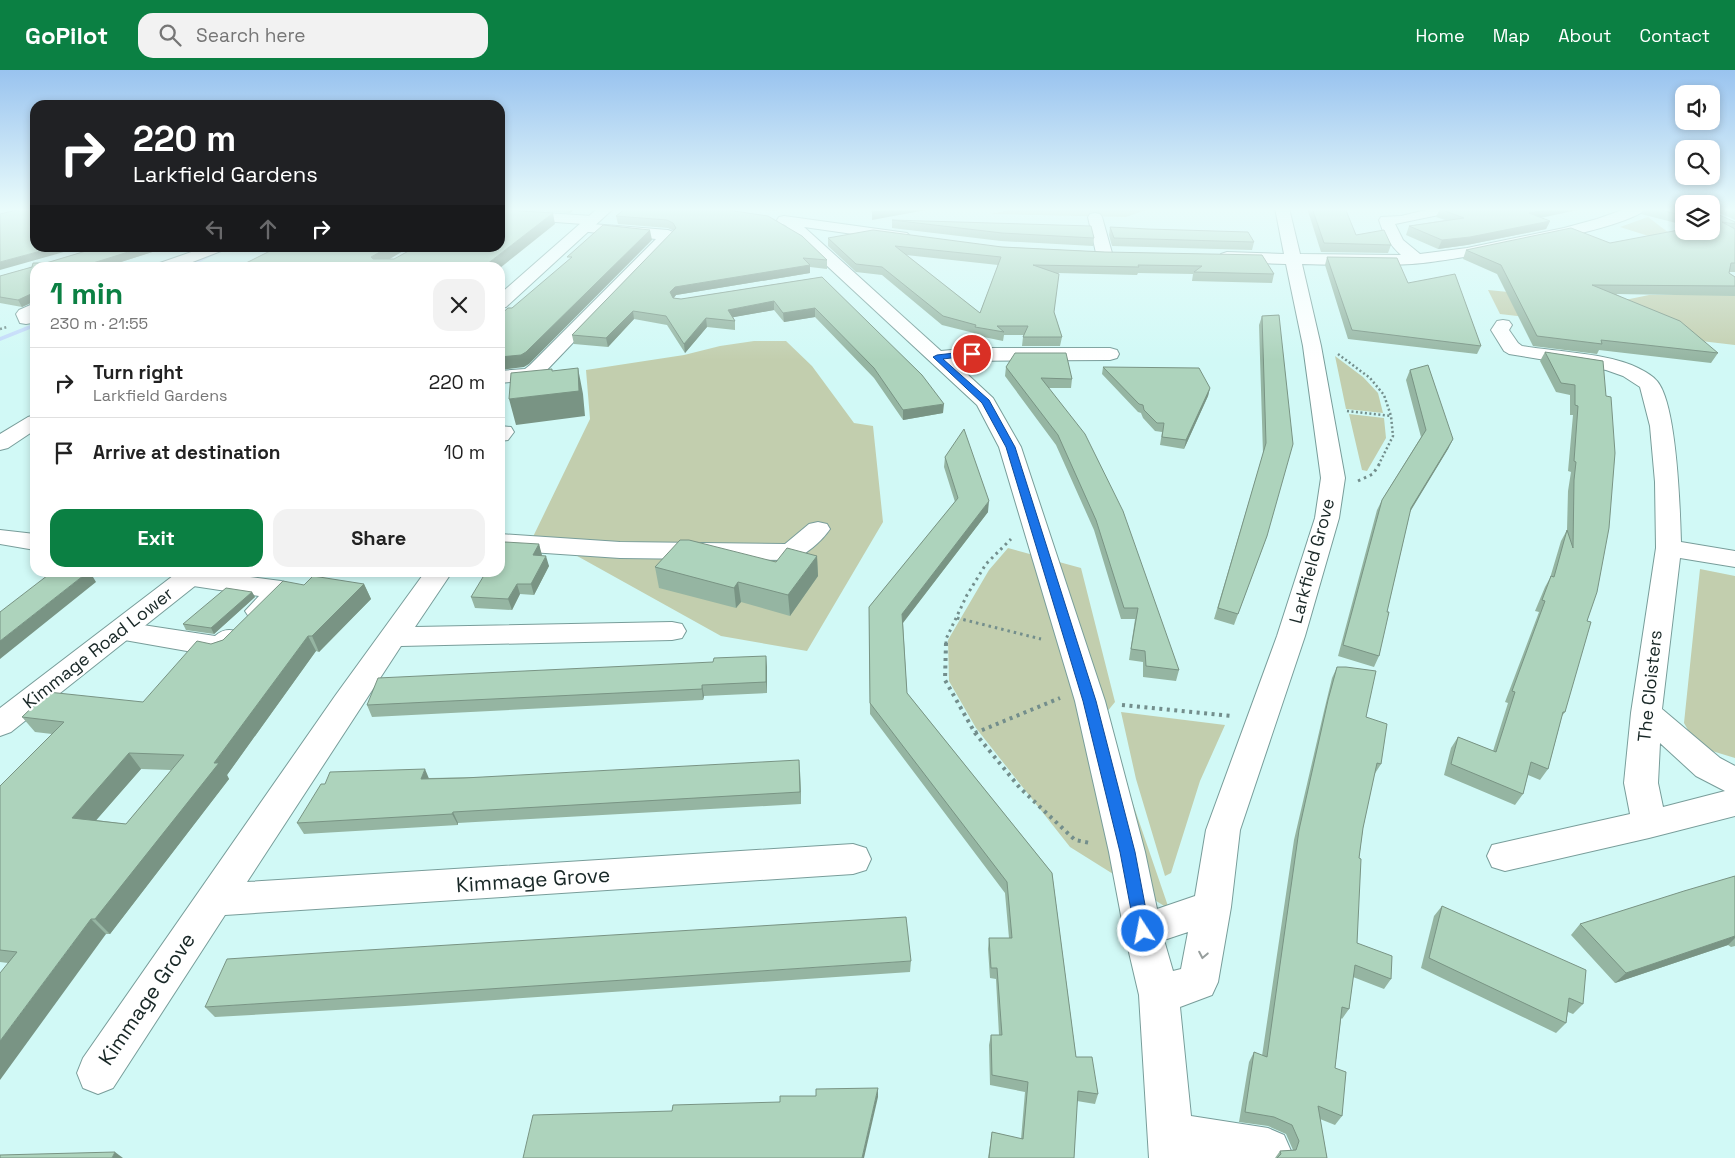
<!DOCTYPE html>
<html lang="en">
<head>
<meta charset="utf-8">
<style>
	body { margin:0; font-family:"Space Grotesk",sans-serif; background:#f2f2f2; color:#222; height:100vh; display:flex; flex-direction:column; font-size:19px; white-space:nowrap }
	* { box-sizing:border-box; margin:0 }
	p { font-size:16px; color:#767676 }
	.icon { flex:none; width:28px; height:28px; fill:none; stroke:currentColor; stroke-width:2; stroke-linecap:round; stroke-linejoin:round }
	.map { position:relative; flex:1; overflow:hidden }
	.drawer { position:absolute; left:30px; top:192px; width:475px; height:315px; display:flex; flex-direction:column; background:#fff; border-radius:15px; box-shadow:0 2px 8px #0003 }
	.drawer>* { flex:none }
	.top-card { position:absolute; left:30px; top:30px; width:475px; height:152px; border-radius:15px; box-shadow:0 2px 8px #0003; background:#202124; color:#fff; overflow:hidden }
	.buttons { position:absolute; left:1675px; top:15px; display:grid; gap:10px }
	.buttons a { display:grid; place-items:center; width:45px; height:45px; border-radius:10px; background:#fff; box-shadow:0 2px 8px #0003; font-size:25px }
	.pin { position:absolute; display:grid; place-items:center; width:42px; height:42px; color:#fff; margin:-21px; border:2px solid #fff; border-radius:50%; box-shadow:0 1px 5px #0007 }
	.me { position:absolute; width:55px; margin:-28px; rotate:349deg; stroke-linejoin:round; filter:drop-shadow(0 0 4px #0008) }
	.turn { display:flex; align-items:center; gap:18px; height:105px; padding:0 20px; font-size:22px }
	.turn .icon { width:65px; height:65px; stroke-width:2.5 }
	.turn b { display:block; font-size:35px; line-height:42px }
	.lanes { display:flex; align-items:center; height:48px; padding:0 20px; background:#0003; justify-content:center; gap:25px; direction:ltr }
	.lanes .off { opacity:.35 }
	.round { display:grid; place-items:center; flex:none; width:52px; height:52px; border-radius:15px; background:#f2f2f2 }
	.headline { display:flex; align-items:center; justify-content:space-between; height:85px; padding:0 20px }
	h1 { font-size:30px; font-weight:600; line-height:38px; color:#0b8043 }
	.button { display:flex; gap:10px; margin-top:auto; padding:10px 20px }
	.button a { flex:1; height:58px; border-radius:15px; background:#0b8043; color:#fff; font-size:20px; font-weight:600; line-height:58px; text-align:center }
	.button a+a { background:#f2f2f2; color:#222 }
	ul { padding:0; list-style:none }
	li { display:flex; align-items:center; gap:15px; height:70px; padding:0 20px; border-top:1px solid #e0e0e0 }
	li div { flex:1 }
	li b { display:block; font-size:19px }
	li em { font-style:normal }
	header { display:flex; align-items:center; gap:30px; box-sizing:border-box; height:70px; padding:0 25px; background:#0b8043; color:#fff }
	header strong { font-size:24px }
	nav { display:flex; gap:28px; margin-inline-start:auto; font-size:18px }
	.search { width:350px; height:45px; background:#f2f2f2; display:flex; align-items:center; gap:12px; box-sizing:border-box; padding:0 18px; border-radius:15px; color:#767676; font-size:19px }
	.map>svg:first-child { display:block }
	.green { fill:#c2ceae }
	.lines { fill:none; stroke-linecap:round; stroke-linejoin:round }
	.stream { fill:#c2d9fa; fill-rule:evenodd }
	.minor-casing { stroke:#789d9a; stroke-width:2 }
	.major-casing { stroke:#789d9a; stroke-width:2 }
	.path-far2 { stroke:#738e8c; stroke-width:2.5; stroke-dasharray:2 2.5; stroke-linecap:butt }
	.path-far1 { stroke:#738e8c; stroke-width:3; stroke-dasharray:2.5 4; stroke-linecap:butt }
	.path { stroke:#738e8c; stroke-width:4; stroke-dasharray:3 4.5; stroke-linecap:butt }
	.minor { fill:#fff; fill-rule:evenodd }
	.major { fill:#fff; fill-rule:evenodd }
	.wall { fill:#95b5a2; fill-rule:evenodd }
	.shaded-wall { fill:#799484 }
	.building { fill:#add3bc; stroke:#799484; fill-rule:evenodd }
	.oneway { stroke:#979e9d }
	.route { fill:#1a73e8; stroke:#114b97 }
	.labels { text-anchor:middle; stroke-width:4.5; stroke-linejoin:round; paint-order:stroke }
	.street-label { font-size:18px; fill:#182726; stroke:#fff }
	.near-street-label { font-size:21px; fill:#182726; stroke:#fff }
</style>
</head>
<body>
<header>
<strong>GoPilot</strong>
<div class="search"><svg class="icon" aria-label="search" viewBox="0 0 24 24"><circle cx="10" cy="10" r="6"/><path d="M15 15l6 6"/></svg>Search here</div>
<nav><a>Home</a><a>Map</a><a>About</a><a>Contact</a></nav>
</header>
<div class="map">
<svg width="1735" height="1088" viewBox="0 0 1735 1088">
	<rect width="100%" height="100%" fill="#d1f9f6"/>
	<path class="green" d="M1019,138H1151L1126,147L991,144Z
		M1648,147L1673,166L1658,169L1620,157Z
		M1488,220L1529,224L1543,249L1500,244Z
		M1649,225H1735V275L1641,264L1620,231Z
		M754,271H786L812,296L854,353L873,356L883,452L807,581L721,566L570,482L530,473L590,349L586,300L684,285L720,276Z
		M1335,286L1363,307L1378,323L1383,343L1346,339Z
		M1349,344L1384,348L1386,368L1367,401L1362,400Z
		M1008,478L1081,498L1115,632L1106,643L1119,693L1169,839L1070,777L976,658L949,611L948,570L989,500Z
		M1700,499L1735,506V688L1712,681L1692,667L1684,653Z
		M1121,642L1225,655L1200,711L1171,803L1165,806L1136,709Z"/>
	<g class="lines">
		<path class="stream" d="M223,178H228L188,198H181Z
			M35,253V257L0,271V267Z"/>
		<g class="minor-casing">
			<path id="minor" d="M1275,138H1289L1300,184L1401,185C1390,175 1383,164 1379,150L1381,147L1401,146L1434,138H1460L1458,141L1395,154L1403,170L1420,184L1467,178L1564,158L1597,149L1628,138H1647C1630,160 1447,192 1412,194C1376,196 1339,195 1302,194L1321,276L1345,408L1339,448L1305,566L1240,760L1231,837L1218,912L1212,925L1180,937L1191,1046L1268,1058L1284,1065L1291,1081L1288,1088H1149L1139,925L1124,861L1109,782L1075,631L999,377L977,335L811,181L785,155L779,153L777,150L779,147L784,146L907,163L910,166L907,169L902,171L804,157L941,281L972,278H1110L1117,280L1119,284L1117,288L1110,290L953,291L993,328L1021,377L1105,631L1145,782L1157,839L1195,826L1206,760L1277,566L1315,448L1321,408L1303,276L1286,194L1227,192L1221,190L1219,187L1221,184L1227,182L1284,184ZM1188,862L1181,899L1173,901L1164,870Z
				M500,140L592,146L597,147L599,150L592,154L668,160L673,162L676,165L544,303L530,310L500,313V301L525,299L530,295L656,169L579,161L577,158L583,154L500,148Z
				M1095,143L1100,144L1102,147L1112,183L1110,186H1098L1096,183L1088,147L1090,144Z
				M203,178H224L221,181L177,198H152L154,195Z
				M35,233V249L32,253L26,254L20,253L16,244L19,240Z
				M1503,250L1509,251L1512,255L1509,260L1518,273L1522,276C1556,282 1608,283 1638,298C1644,301 1653,306 1657,311C1677,334 1680,439 1681,472L1735,481V497L1680,488L1662,639L1720,688L1735,696V746L1649,768L1505,801L1492,797L1487,786L1492,775L1630,744L1624,713L1631,643L1656,478L1655,412L1650,356L1640,317L1623,306L1606,300L1509,284L1504,281L1491,260L1497,251ZM1660,673L1696,706L1725,721L1663,737L1658,713Z
				M35,345V360L8,378L0,380V364L28,347Z
				M500,356L511,357L514,362L508,370L500,371Z
				M818,452L827,454L830,459C822,471 805,486 791,490L620,488L500,480V464L620,472L785,474L809,454Z
				M0,460L35,464V480L0,474Z
				M179,502H211L281,511L290,514L294,520C284,536 269,553 249,547L245,541L259,526L180,514L176,508Z
				M425,502H452L415,557L672,552L682,554L686,561L682,568L672,570L401,576L247,812L853,774L866,778L871,789L866,800L853,804L225,845L113,1018L98,1024L83,1018L77,1003L83,988L335,626Z
				M123,552L215,566C223,559 230,559 240,562L244,569L231,584L221,587L113,568L109,561L113,554Z"/>
		</g>
		<g class="major-casing">
			<path id="major" d="M598,138H614L506,237L500,238V224Z
				M178,502H209L205,508L11,662L0,666V638Z"/>
		</g>
		<path class="path-far2" d="M0,259L7,257
			M1338,284L1370,308L1384,325L1391,346L1393,366L1379,394
			M1347,341L1391,346"/>
		<path class="path-far1" d="M1358,411L1373,404L1380,393
			M957,548L1041,569
			M946,574V569L967,525L986,494L1011,469"/>
		<path class="path" d="M946,573L945,610L975,663L1020,718L1075,770L1090,773
			M1122,635L1232,646
			M975,663L1060,628"/>
		<use href="#minor" class="minor"/>
		<use href="#major" class="major"/>
	</g>
	<path class="wall" d="M500,138H576L570,143Z
		M626,138L827,190V199L810,197V203L676,225L674,228L681,229L822,207L943,343L903,350L874,308L815,247L784,252L774,240L733,247L735,251V260L707,257L685,283L667,255L634,249L608,277L574,274L572,265L674,161L668,158L618,154L616,146Z
		M748,138H790L772,141Z
		M1307,138H1345L1356,165L1391,175L1388,183L1321,182Z
		M1644,138H1684V155L1641,144Z
		M1711,138H1735V150L1715,141V143L1735,152V202H1729V203L1735,207V226L1616,224L1718,283L1711,293L1599,280L1597,284L1533,276L1497,204L1463,189L1466,180L1610,173L1711,161Z
		M1440,139L1542,148L1550,151L1546,159L1467,175L1438,179L1406,165L1409,156L1445,150L1436,147Z
		M892,150L1094,168L1093,176L1001,171L892,158Z
		M1110,157L1254,172L1252,180L1112,176L1109,165Z
		M828,168L1105,182L1274,204L1272,213L1192,211L1193,204L1138,203L1137,205L1057,203L1054,242L1062,267L1060,276H1022L1023,267L1024,265H1004L1003,271L974,265V263L942,255L882,205L856,202L828,176ZM906,185L998,195L980,243Z
		M96,178H165L102,198H35V236L33,232L22,237L0,233V206L46,193Z
		M1327,187L1408,213L1481,276L1477,284L1348,269L1325,195Z
		M1279,245L1267,466L1234,555L1214,549L1263,384L1259,255L1262,246Z
		M1545,282L1603,291L1587,551L1565,642L1562,646L1548,699L1540,710L1528,705L1523,724L1515,735L1444,705L1451,678L1458,667L1493,681L1508,633L1505,632L1539,542L1535,541L1545,517L1550,508L1561,471L1567,460L1568,421L1571,402L1568,401L1573,345H1570V325L1556,322L1540,291Z
		M1006,297L1072,309L1071,318H1048L1179,600L1176,611L1143,607V592L1129,590L1135,549H1121L1094,460L1056,375L1005,306Z
		M1103,297L1210,318L1208,326L1184,379L1160,375L1162,362L1155,361L1143,348L1141,343L1138,342L1102,304Z
		M1410,300L1453,369L1448,379L1410,442L1387,542L1379,586L1374,597L1338,586L1377,440L1382,430L1421,367L1406,310Z
		M945,387L988,442L903,553L907,623L1052,803L1076,987L1098,1024L1095,1034L1077,1031L1074,1088H988L992,1062L1021,1069L1025,1022L990,1015L989,975L991,965H999L996,909L990,908L988,879L989,868H1009L1005,823L870,644L869,537L955,432L944,397Z
		M539,474L541,485L549,496L534,525L520,524L512,540L475,538L471,527Z
		M817,486L818,506L790,546L741,532L736,538L659,518L655,497L776,492Z
		M364,514L371,529L319,582L316,581L227,705L229,709L110,864H106L8,893L0,892V716L52,664L35,662L22,647L143,632L211,574L223,570L304,515ZM141,699L171,700L126,754L96,750Z
		M252,522L255,527L214,564L186,560L183,554Z
		M767,597V623L704,626L703,630L372,647L367,635Z
		M1337,597L1366,647L1381,694L1374,705L1363,758L1359,788L1357,873L1391,909L1384,919L1353,907L1349,939L1342,949L1341,948L1335,998L1342,1046L1335,1055L1320,1049L1327,1088H1275L1280,1081L1293,1080L1286,1064L1268,1056L1239,1052L1249,992L1254,982L1262,986L1294,770L1324,641L1332,608Z
		M800,701L801,734L458,753V755L304,764L297,753L429,708Z
		M1735,806V876L1731,877L1728,875L1615,913L1571,865L1580,854Z
		M1442,836L1583,934L1573,944L1568,942L1566,953L1556,963L1421,898L1434,846Z
		M911,891L910,902L405,936L215,947L205,937Z"/>
	<path class="shaded-wall" d="M569,138H576L570,143Z
		M771,138H790L772,141Z
		M896,138H937L872,150V142Z
		M1417,138H1425L1417,140Z
		M1553,138H1587L1526,151L1529,143Z
		M553,143L555,154L500,198H482Z
		M1550,151L1546,159L1467,175L1438,179L1442,170Z
		M650,160L652,170L529,294L524,297L500,300V287Z
		M52,178H78L0,200V192Z
		M141,178H165L102,198H77Z
		M387,178H408L375,198L371,187Z
		M810,195V203L676,225L671,231L670,222L675,217Z
		M31,224L35,231L22,237L18,230Z
		M774,231V240L729,248L728,240Z
		M815,238V247L784,252L783,243Z
		M633,241L634,249L608,277L606,268Z
		M706,248L707,257L685,283L684,274Z
		M578,298L583,324L585,346L516,355L509,329L557,323Z
		M1210,318L1208,326L1184,379L1186,370Z
		M944,334L943,343L903,350V340Z
		M1453,369L1448,379L1406,448L1411,438Z
		M989,431L988,442L902,554V544Z
		M539,474L542,485L536,496L533,485Z
		M546,486L549,496L534,525L531,514Z
		M817,486L818,506L790,546L788,525Z
		M88,502H90L96,512L0,589V571Z
		M738,512L741,532L736,538L734,518Z
		M364,514L371,529L319,582L312,566Z
		M517,514L520,524L512,540L508,529Z
		M252,522L255,527L214,564L211,558Z
		M308,566L316,581L227,705L229,709L110,864L95,849L214,693Z
		M766,586L767,597V623L766,612Z
		M702,615L704,626L703,630L702,619Z
		M129,683L141,699L85,763L72,748Z
		M799,690L800,701L801,734L800,722Z
		M425,699L430,711L421,709Z
		M453,742L458,753V755L452,744Z
		M91,849L106,864L0,1010V971Z
		M1735,866V868L1728,875L1615,913L1626,903Z
		M878,1018V1027L864,1088H862Z
		M115,1082L123,1088H112Z"/>
	<path class="building" d="M26,138H35V178H52L0,192V144Z
		M626,138H713L768,146L802,166L827,190L803,188L810,195L675,217L670,222L673,228L681,229L822,207L922,305L944,334L903,340L874,298L815,238L783,243L774,231L728,240L735,251L706,248L684,274L666,246L633,241L606,268L572,265L676,158L673,153L667,150L616,146Z
		M872,138H896L872,142Z
		M1312,138H1345L1356,165L1384,160L1391,175L1324,173Z
		M1444,138H1553L1529,143L1550,151L1470,167L1442,170L1409,156L1464,148L1440,139Z
		M1654,138H1684V146Z
		M1711,138H1715V143L1735,152V154L1722,152L1735,159V193H1731L1729,203L1735,207V216L1592,215L1680,251L1718,283L1601,270L1602,274L1537,266L1501,195L1466,180L1571,158L1610,173L1684,159V161H1711V153L1720,152L1711,150Z
		M500,140L553,143L482,198H236L276,178H387L371,187L373,189H394L414,178H500Z
		M892,150L1091,156L1094,168L1002,163Z
		M603,155L650,160L526,282L521,285L500,287V245L508,238H512L572,187H567Z
		M1110,157L1148,159L1248,162L1254,172L1114,168Z
		M873,160L1002,177L1105,182L1262,185L1274,204L1194,202L1202,196L1138,195L1139,197L1033,195L1059,204L1054,242L1062,267H1023L1028,256H997L1004,262L975,257L976,255L943,246L882,197L856,194L828,168ZM895,176L1001,187L980,243Z
		M96,178H141L77,198H35V210L33,211H35V232H33L31,224L18,230L0,227V206L32,197L33,193H46Z
		M1327,187L1397,188L1408,213L1455,204L1481,276L1352,260Z
		M1279,245L1293,374L1267,466L1238,544L1218,538L1266,373L1262,246Z
		M1545,282L1603,291L1606,326L1611,327L1615,383L1609,458L1597,522L1587,551L1591,552L1565,642H1563L1548,699L1531,692L1523,724L1451,694L1458,667L1496,682L1515,622L1512,621L1545,531L1542,530L1551,506L1554,507L1567,460L1573,478L1574,410L1576,392L1574,391L1578,336L1575,335V315L1561,313Z
		M1015,283H1066L1072,309L1041,308L1085,364L1123,441L1179,600L1146,596L1145,581L1131,579L1138,538H1124L1096,450L1058,365L1006,297Z
		M1428,295L1453,369L1411,438L1387,542H1389L1379,586L1343,575L1382,430L1426,360L1410,300Z
		M1103,297L1199,298L1210,318L1186,370L1162,367L1164,353H1157L1144,340L1143,335L1139,334Z
		M578,298L579,321L509,329L511,303L552,299V301Z
		M964,359L989,431L902,544L907,623L1052,803L1076,987H1092L1098,1024L1078,1021L1074,1088H989L992,1062L1023,1069L1028,1012L992,1005L991,965H1002L997,898H991L989,868H1012L1007,812L870,633L869,537L958,428L945,387Z
		M680,470H689L776,492L787,478L817,486L788,525L738,512L734,518L655,497Z
		M505,472L539,474L533,485L546,486L531,514H517L508,529L471,527L486,502H500V479Z
		M52,502H88L0,571V542Z
		M313,506L364,514L312,566H308L214,693H219L95,849H91L0,971V903L17,882L0,880V716L64,652L22,647L48,622L143,632L197,571L211,574L223,570L283,511L304,515ZM129,683L184,685L126,754L72,748Z
		M226,518L252,522L211,558L183,554Z
		M766,586V612L702,615V619L367,635L378,608L713,592L714,588Z
		M1337,597H1346L1376,601L1366,647L1387,654L1381,694L1377,693L1363,758L1359,788L1361,789L1357,873L1392,886L1391,909L1355,895L1349,939L1342,937L1335,998L1346,1002L1342,1046L1318,1036L1327,1088H1277L1281,1084L1280,1081L1296,1080L1299,1071L1292,1055L1274,1047L1245,1042L1254,982L1267,987L1299,760L1328,630Z
		M799,690L800,722L453,742L452,744L297,753L321,714H325L330,702L425,699L421,709L464,708Z
		M1735,806V866L1626,903L1580,854L1684,821Z
		M1442,836L1586,900L1583,934L1569,928L1566,953L1429,888Z
		M906,847L911,891L398,925L205,937L227,889L335,882Z
		M878,1018L862,1088H523L533,1045L672,1041L673,1035L780,1032V1026H816V1019Z
		M115,1082L112,1088H0V1085Z"/>
	<defs><path id="oneway-chevron" d="M-2-3.5L2.5 0L-2 3.5" fill="none" stroke-width="1.6" stroke-linecap="round" stroke-linejoin="round" transform="scale(1.25)"/></defs>
	<use class="oneway" href="#oneway-chevron" transform="translate(1203 885) rotate(101)"/>
	<linearGradient id="sky" x2="0" y2="1"><stop stop-color="#99c3ef"/><stop offset="0.48" stop-color="#eafcfb"/><stop offset="1" stop-color="#eafcfb" stop-opacity="0"/></linearGradient>
	<rect width="1735" height="290" fill="url(#sky)"/>
	<path class="route" d="M972,281L976,284L975,285L943,289L989,330L1015,377L1096,631L1135,782L1150,861L1148,866L1143,868L1137,866L1135,861L1120,782L1083,631L1006,377L982,333L933,287L937,285Z"/>
	<g class="labels">
		<g class="street-label">
			<text transform="translate(1312 491) rotate(-75)" y="6">Larkfield Grove</text>
			<text transform="translate(98 578) rotate(-38)" y="6">Kimmage Road Lower</text>
			<text transform="translate(1650 616) rotate(-84)" y="6">The Cloisters</text>
		</g>
		<g class="near-street-label">
			<text transform="translate(533 810) rotate(-4)" y="7">Kimmage Grove</text>
			<text transform="translate(147 929) rotate(-56)" y="7">Kimmage Grove</text>
		</g>
	</g>
</svg>
<div class="buttons">
<a><svg class="icon" aria-label="sound" viewBox="0 0 24 24"><path d="M4 9h4l5-4v14l-5-4H4zM17 9q2 3 0 6"/></svg></a>
<a><svg class="icon" aria-label="search" viewBox="0 0 24 24"><circle cx="10" cy="10" r="6"/><path d="M15 15l6 6"/></svg></a>
<a><svg class="icon" aria-label="layers" viewBox="0 0 24 24"><path d="M12 4l9 5-9 5-9-5zM3 14l9 5 9-5"/></svg></a>
</div>
<div class="pin" style="left:972px;top:284px;background:#d93025"><svg class="icon" aria-label="arrive" viewBox="0 0 24 24"><path d="M6 21V4h12l-3 4 3 4H6"/></svg></div>
<svg class="me" style="left:1143px;top:861px" viewBox="-20 -20 40 40"><circle r="17" fill="#1a73e8" stroke="#fff" stroke-width="3"/><path d="M0-11L8 9 0 5-8 9z" fill="#fff"/></svg>
<div class="top-card">
<div class="turn"><svg class="icon" aria-label="right" viewBox="0 0 24 24"><path d="M7 20v-9h11M14 6l5 5-5 5"/></svg><div><b>220 m</b>Larkfield Gardens</div></div>
<div class="lanes"><svg class="icon off" aria-label="left" viewBox="0 0 24 24"><path d="M17 20v-9H6M10 6l-5 5 5 5"/></svg><svg class="icon off" aria-label="ahead" viewBox="0 0 24 24"><path d="M12 20V5M6 11l6-6 6 6"/></svg><svg class="icon" aria-label="right" viewBox="0 0 24 24"><path d="M7 20v-9h11M14 6l5 5-5 5"/></svg></div>
</div>
<section class="drawer">
<div class="headline"><div><h1>1 min</h1><p>230 m · 21:55</p></div><a class="round"><svg class="icon" aria-label="close" viewBox="0 0 24 24"><path d="M6 6l12 12M18 6L6 18"/></svg></a></div>
<ul>
<li><svg class="icon" aria-label="right" viewBox="0 0 24 24"><path d="M7 20v-9h11M14 6l5 5-5 5"/></svg><div><b>Turn right</b><p>Larkfield Gardens</p></div><em>220 m</em></li>
<li><svg class="icon" aria-label="arrive" viewBox="0 0 24 24"><path d="M6 21V4h12l-3 4 3 4H6"/></svg><div><b>Arrive at destination</b></div><em>10 m</em></li>
</ul>
<div class="button"><a>Exit</a><a>Share</a></div>
</section>
</div>
</body>
</html>
